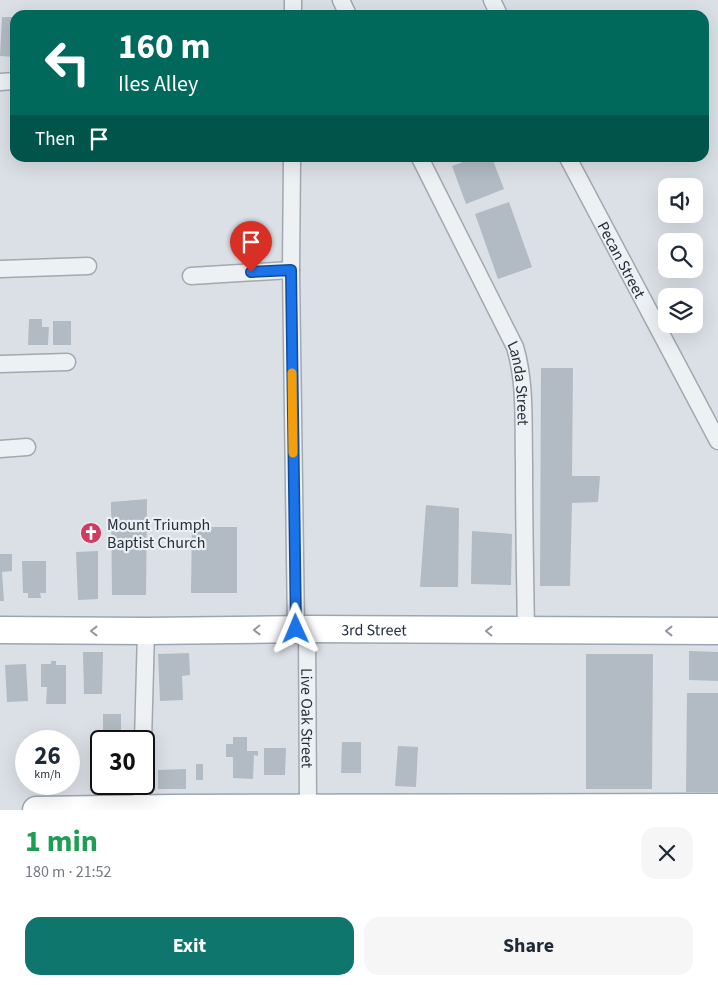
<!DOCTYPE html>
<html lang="en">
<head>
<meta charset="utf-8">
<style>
	body { margin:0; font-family:"Source Sans 3",sans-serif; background:#f6f6f7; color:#1f2937; height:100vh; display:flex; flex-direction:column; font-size:19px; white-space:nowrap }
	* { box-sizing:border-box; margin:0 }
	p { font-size:16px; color:#747a83 }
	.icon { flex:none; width:28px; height:28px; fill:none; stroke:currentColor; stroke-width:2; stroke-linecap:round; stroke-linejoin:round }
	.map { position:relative; height:810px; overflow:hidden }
	.drawer { display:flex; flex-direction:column; background:#fff; flex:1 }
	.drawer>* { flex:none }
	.hud { position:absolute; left:10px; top:10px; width:699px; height:152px; border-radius:15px; box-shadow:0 5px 20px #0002; background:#00695c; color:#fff; overflow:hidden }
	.buttons { position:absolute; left:658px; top:178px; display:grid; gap:10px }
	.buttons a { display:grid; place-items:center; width:45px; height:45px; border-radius:10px; background:#fff; box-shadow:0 5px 20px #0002; font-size:25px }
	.speed { position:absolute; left:15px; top:730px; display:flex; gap:10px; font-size:25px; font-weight:700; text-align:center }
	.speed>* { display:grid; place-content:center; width:65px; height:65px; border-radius:50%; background:#fff; box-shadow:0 5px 20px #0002; line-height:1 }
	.speed small { font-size:12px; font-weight:400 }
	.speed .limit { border:2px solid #111; border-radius:8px; background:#fff; color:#111 }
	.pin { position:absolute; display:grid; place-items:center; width:42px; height:42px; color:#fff; margin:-51px -21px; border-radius:50% 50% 50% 0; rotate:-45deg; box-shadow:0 0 5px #0007 }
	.pin .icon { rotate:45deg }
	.me { position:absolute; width:55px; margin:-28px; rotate:359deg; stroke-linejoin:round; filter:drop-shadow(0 0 4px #0008) }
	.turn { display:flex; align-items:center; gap:18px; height:105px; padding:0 25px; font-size:22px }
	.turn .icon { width:65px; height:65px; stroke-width:2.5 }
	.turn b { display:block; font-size:35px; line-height:42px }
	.then { display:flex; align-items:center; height:48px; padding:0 25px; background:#0003; gap:10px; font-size:19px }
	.round { display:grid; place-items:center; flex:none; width:52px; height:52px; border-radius:15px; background:#f6f6f7 }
	.headline { display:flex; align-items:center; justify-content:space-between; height:85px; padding:0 25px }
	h1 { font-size:30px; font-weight:700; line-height:38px; color:#1e9e55 }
	.primary-button { display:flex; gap:10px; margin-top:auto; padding:10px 25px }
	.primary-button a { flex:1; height:58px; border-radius:15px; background:#0f766e; color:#fff; font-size:20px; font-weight:700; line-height:58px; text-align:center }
	.primary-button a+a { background:#f6f6f7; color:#1f2937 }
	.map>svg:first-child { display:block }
	.building { fill:#b2bac3 }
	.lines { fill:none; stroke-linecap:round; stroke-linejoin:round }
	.minor-casing { stroke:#a1a8b0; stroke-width:19 }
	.primary-casing { stroke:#9aa6b2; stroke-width:29 }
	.minor { stroke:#eef1f4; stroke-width:16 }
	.primary { stroke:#fff; stroke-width:26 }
	.oneway { stroke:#92989e }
	.route-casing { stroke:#114b97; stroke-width:12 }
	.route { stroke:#1a73e8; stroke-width:9 }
	.slow { stroke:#f59e0b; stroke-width:9 }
	.labels { text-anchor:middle; stroke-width:4.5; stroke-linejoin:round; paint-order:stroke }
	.street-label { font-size:16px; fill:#25303c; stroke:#eaeff4 }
	.poi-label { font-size:16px; fill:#25303c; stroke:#eaeff4; text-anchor:start }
</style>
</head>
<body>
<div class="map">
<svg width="718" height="810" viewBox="0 0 718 810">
	<rect width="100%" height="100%" fill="#dbe0e6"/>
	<path class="building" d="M2,17H15V57L0,56Z
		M474,158H492L504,189L466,204L452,166Z
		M509,202L532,267L498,279L475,214Z
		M29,319H42V327H49L48,345H28Z
		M53,321H71V345H53Z
		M541,368H573L572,476H600L598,502L572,503L570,586H540Z
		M147,499L146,595H112L111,502Z
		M426,505L459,508L458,587H420Z
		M192,527H237V593H191Z
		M472,531L512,534L511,585L471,584Z
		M98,551V599L78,600L76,552Z
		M0,554H12V571L2,572L4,601H0Z
		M22,561H46V593H40L41,598H28V593H23Z
		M689,651L718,652V681L689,680Z
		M83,652H103L102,694H84Z
		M189,653L190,675L182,676L183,700L160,701L158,654Z
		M586,654H653L652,789H586Z
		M51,661H56V665H66V704H46L47,687H41V664H51Z
		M26,664L28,701L7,702L5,665Z
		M687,693H718V792H686Z
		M103,714H121V741H103Z
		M233,737H247V751H258V756L254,755L253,779L233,778V757H226V744H233Z
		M342,742H361V773H341Z
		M398,746L418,747L416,787L395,786Z
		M264,748H286L285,775H264Z
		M196,764H203V780H196Z
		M186,769V789H158V770Z"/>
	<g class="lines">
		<g class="minor-casing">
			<g id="minor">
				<path d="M293,0V15"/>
				<path d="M341,0L348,15"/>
				<path d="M492,0L499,15"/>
				<path d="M0,82L15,81"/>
				<path d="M292,158L291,270L296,629"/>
				<path id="s1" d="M420,158L515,347C526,384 523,424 524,462C524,518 525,575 526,631"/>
				<path id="s2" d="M568,158L718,441"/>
				<path d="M0,269L88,266"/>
				<path d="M191,276L291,270"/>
				<path d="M0,364L67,362"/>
				<path d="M0,449L27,447"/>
				<path id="s3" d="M307,629L308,807"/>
				<path d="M143,741L146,631"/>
				<path d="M141,808L142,784"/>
			</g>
		</g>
		<g class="primary-casing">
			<g id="primary">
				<path id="s4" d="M0,630L146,631L307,629L718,631"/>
				<path d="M36,810L173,808L718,807"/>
			</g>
		</g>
		<use href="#minor" class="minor"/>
		<use href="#primary" class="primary"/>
	</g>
	<defs><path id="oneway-chevron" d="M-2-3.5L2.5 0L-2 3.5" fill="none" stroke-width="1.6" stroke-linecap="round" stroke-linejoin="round" transform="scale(1.25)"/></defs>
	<g class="oneway">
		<use href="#oneway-chevron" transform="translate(257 630) rotate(179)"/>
		<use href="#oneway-chevron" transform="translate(94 631) rotate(-180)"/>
		<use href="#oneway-chevron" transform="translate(489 631) rotate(-179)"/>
		<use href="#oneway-chevron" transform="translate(669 631) rotate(-180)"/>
	</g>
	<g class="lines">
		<g class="route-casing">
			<path id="route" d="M251,272L291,270L296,629"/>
		</g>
		<use href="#route" class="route"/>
		<path class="slow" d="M292,373L293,453"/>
	</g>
	<defs>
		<g id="church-disc" transform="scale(1.125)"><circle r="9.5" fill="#d03b60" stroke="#eaeff4"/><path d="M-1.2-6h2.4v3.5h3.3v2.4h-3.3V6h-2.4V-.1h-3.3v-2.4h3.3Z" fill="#fff"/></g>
	</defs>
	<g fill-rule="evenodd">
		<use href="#church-disc" x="91" y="533"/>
	</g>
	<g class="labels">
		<g class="street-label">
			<text dy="6" stroke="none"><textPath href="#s2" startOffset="115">Pecan Street</textPath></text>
			<text dy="6" stroke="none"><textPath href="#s1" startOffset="248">Landa Street</textPath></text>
			<text dy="6" stroke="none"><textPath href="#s4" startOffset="374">3rd Street</textPath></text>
			<text dy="6" stroke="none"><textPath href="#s3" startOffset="89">Live Oak Street</textPath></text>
		</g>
		<g class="poi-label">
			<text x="107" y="530">Mount Triumph<tspan x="107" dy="18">Baptist Church</tspan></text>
		</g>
	</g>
</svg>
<div class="buttons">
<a><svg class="icon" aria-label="sound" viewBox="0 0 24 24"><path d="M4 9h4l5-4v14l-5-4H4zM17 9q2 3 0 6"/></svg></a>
<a><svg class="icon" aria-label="search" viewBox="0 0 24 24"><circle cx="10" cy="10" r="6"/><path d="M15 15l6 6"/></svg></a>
<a><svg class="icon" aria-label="layers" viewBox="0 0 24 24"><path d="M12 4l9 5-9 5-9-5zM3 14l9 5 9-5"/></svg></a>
</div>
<div class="speed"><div>26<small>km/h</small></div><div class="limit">30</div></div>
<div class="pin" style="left:251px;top:272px;background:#d93025"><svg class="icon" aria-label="arrive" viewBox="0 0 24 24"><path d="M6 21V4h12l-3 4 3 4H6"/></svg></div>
<svg class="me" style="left:296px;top:629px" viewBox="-20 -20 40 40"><path d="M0-17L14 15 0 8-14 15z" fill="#1a73e8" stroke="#fff" stroke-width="4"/></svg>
<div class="hud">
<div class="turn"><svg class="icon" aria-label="left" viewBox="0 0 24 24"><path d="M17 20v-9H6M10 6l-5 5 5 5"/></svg><div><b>160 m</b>Iles Alley</div></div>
<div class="then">Then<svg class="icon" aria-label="arrive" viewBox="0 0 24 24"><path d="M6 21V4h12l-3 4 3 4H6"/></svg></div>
</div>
</div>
<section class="drawer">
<div class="headline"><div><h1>1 min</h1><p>180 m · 21:52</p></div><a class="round"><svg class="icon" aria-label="close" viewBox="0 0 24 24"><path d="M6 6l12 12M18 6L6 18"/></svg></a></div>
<div class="primary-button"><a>Exit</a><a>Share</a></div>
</section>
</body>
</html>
